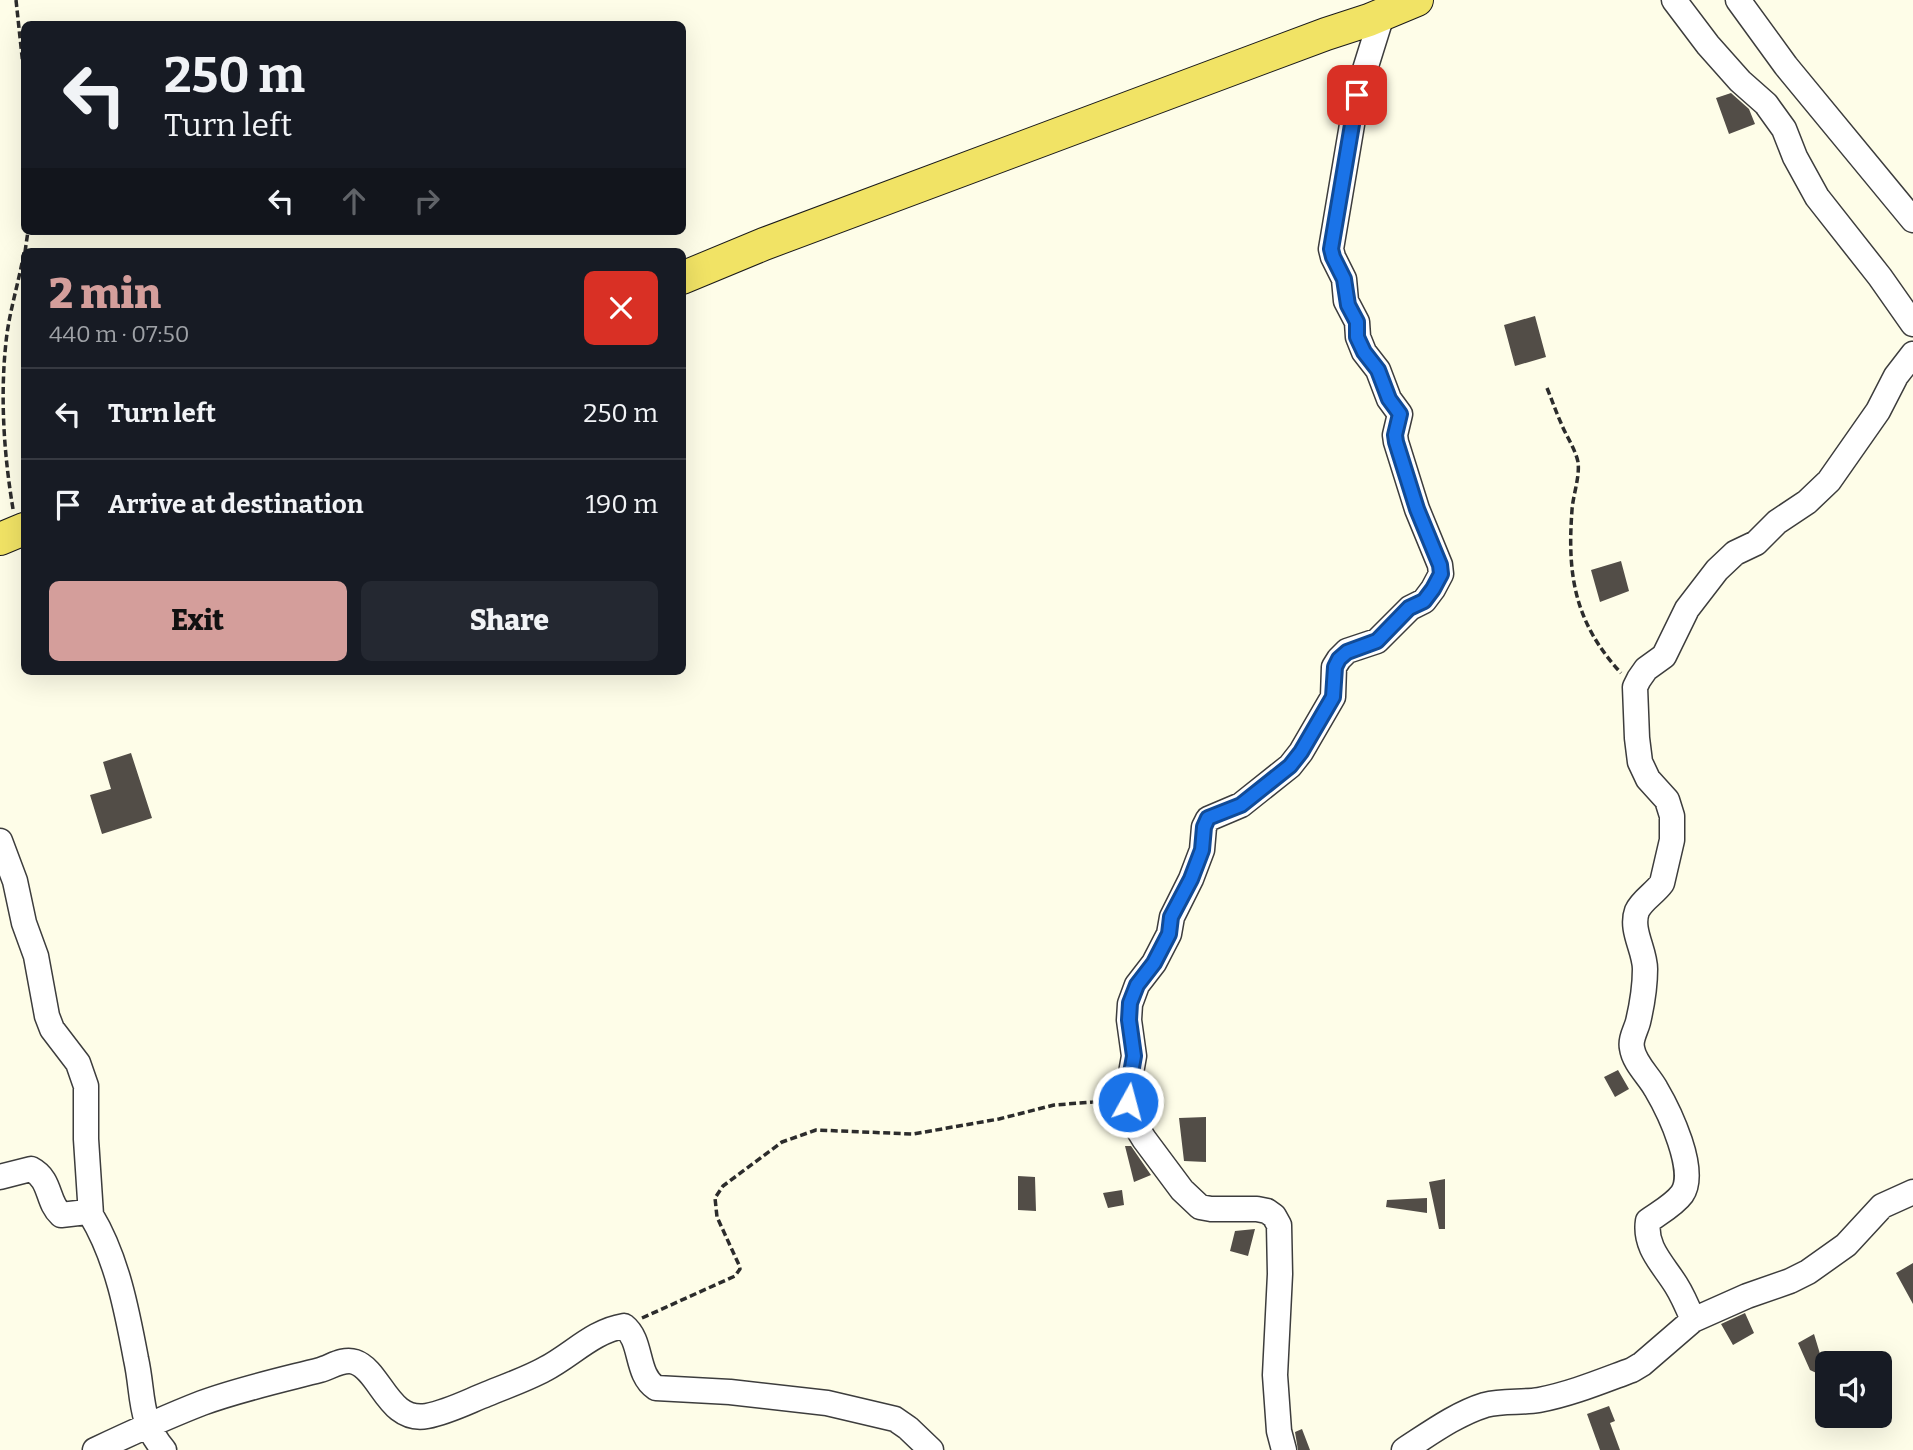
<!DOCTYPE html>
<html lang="en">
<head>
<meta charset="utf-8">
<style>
	body { margin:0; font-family:Bitter,serif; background:#242831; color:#f1f3f6; height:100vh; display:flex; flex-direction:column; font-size:26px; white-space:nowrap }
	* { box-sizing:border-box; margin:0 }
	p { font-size:23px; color:#9ea1a6 }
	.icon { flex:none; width:38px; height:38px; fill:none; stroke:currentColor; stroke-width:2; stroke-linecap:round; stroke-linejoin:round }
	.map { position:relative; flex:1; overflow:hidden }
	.side { position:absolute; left:21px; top:248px; width:665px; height:427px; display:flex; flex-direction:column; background:#171b24; border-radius:10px; box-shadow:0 7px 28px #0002 }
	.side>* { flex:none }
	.hud { position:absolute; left:21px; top:21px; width:665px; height:214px; border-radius:10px; box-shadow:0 7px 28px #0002; background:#171b24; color:#f1f3f6; overflow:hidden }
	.controls { position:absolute; left:1815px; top:1351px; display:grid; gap:14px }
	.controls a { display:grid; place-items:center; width:77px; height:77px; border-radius:10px; background:#171b24; box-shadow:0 7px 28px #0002; font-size:35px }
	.pin { position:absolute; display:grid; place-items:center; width:60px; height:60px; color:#fff; margin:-30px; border-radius:14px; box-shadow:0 4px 10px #0006 }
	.me { position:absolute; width:77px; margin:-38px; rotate:7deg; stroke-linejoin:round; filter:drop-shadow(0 0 5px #0008) }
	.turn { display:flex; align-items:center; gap:24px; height:147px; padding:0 28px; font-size:32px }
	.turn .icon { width:91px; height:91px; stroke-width:2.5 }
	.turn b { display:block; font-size:49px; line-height:60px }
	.lanes { display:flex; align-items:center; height:66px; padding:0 28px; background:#0003; justify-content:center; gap:35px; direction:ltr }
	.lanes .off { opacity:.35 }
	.round { display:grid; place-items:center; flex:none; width:74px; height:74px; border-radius:10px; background:#242831 }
	.head { display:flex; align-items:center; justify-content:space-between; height:119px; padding:0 28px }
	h1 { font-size:42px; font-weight:800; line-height:52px; color:#d49e9b }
	.cta { display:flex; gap:14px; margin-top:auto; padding:14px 28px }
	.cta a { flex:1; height:80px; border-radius:10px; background:#d49e9b; color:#111; font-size:28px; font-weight:800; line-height:80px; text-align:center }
	.cta a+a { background:#242831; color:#f1f3f6 }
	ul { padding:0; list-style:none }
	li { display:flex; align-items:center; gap:21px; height:91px; padding:0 28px; border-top:2px solid #363941 }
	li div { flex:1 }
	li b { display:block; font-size:26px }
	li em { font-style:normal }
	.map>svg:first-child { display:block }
	.building { fill:#524d47 }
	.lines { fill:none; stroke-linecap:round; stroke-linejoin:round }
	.minor-casing { stroke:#3d3d3d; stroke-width:27 }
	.major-casing { stroke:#1b1b1b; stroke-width:34 }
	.path { stroke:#2c2c2c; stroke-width:3.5; stroke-dasharray:7 3.5; stroke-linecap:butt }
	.minor { stroke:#fff; stroke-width:24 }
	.major { stroke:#f1e365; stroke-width:32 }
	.route-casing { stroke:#114b97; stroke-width:18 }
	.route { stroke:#1a73e8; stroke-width:12 }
</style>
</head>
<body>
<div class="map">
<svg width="1913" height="1450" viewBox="0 0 1913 1450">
	<rect width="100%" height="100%" fill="#fefde8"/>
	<path class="building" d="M1731,93L1749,109L1755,124L1729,134L1716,98Z
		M1535,316L1546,357L1515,366L1504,325Z
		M1621,561L1629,591L1600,602L1591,570Z
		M131,753L152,818L102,834L90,795L111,789L103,762Z
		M1618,1070L1629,1089L1615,1097L1604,1077Z
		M1206,1117V1162L1184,1161L1179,1118Z
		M1125,1146H1131L1151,1175L1134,1182Z
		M1018,1176L1035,1177L1036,1211L1018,1210Z
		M1445,1179V1229H1439L1429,1182Z
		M1122,1190L1124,1205L1108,1208L1103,1193Z
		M1427,1198V1213L1386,1207L1387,1200Z
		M1255,1229L1248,1256L1230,1251L1235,1231Z
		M1913,1263V1304L1896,1273Z
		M1745,1313L1754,1333L1733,1345L1721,1324Z
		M1814,1334L1827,1377V1378L1810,1370L1798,1343Z
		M1609,1406L1615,1421L1610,1423L1620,1450H1600L1587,1414Z
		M1302,1429L1310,1450H1298L1295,1432Z"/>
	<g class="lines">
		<g class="minor-casing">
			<path id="minor" d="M1674,0L1708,45L1740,81L1766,104L1784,129L1795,157L1817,197L1880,277L1913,324
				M1738,0L1786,66L1913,220
				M0,841L15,881L24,923L36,956L47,1016L52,1029L78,1063L86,1086V1139L91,1215
				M0,1177L31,1169C52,1180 46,1201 61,1215L87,1212L91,1215C117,1258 127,1311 136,1359C144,1395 138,1420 164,1450
				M1693,1320C1688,1308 1683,1296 1676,1285C1663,1264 1644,1247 1648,1221C1659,1213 1674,1205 1682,1194C1698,1171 1669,1111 1656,1089C1649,1076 1634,1063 1632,1048C1630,1039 1636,1030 1638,1022C1642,1005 1645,986 1645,969C1645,950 1630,930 1637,911C1642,900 1655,893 1662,883L1672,840V816L1667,800L1648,779L1640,762L1637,738L1635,687L1639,679L1646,669L1664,656L1687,609L1717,570L1735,553L1756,543L1777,522L1807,502L1829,481L1878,411L1896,376L1913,354
				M95,1450C131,1433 166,1417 202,1403C240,1389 281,1380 320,1370C331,1367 343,1358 355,1362C381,1371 388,1423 427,1416C448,1412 467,1402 487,1394C506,1386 527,1379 545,1369C572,1355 593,1331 624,1326C643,1341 635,1374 656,1388L730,1392L827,1403L895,1419L908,1428L931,1450
				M1284,1450L1279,1431L1275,1375L1280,1274L1279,1225L1274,1216L1267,1211L1257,1209H1211L1200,1207L1182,1190L1144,1139L1136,1126L1128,1102V1090L1134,1056L1129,1020L1130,1004L1137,985L1154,963L1169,934L1172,917L1191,879L1202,850L1204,827L1208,819L1241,805L1290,766L1301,752L1333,697L1334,667L1339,659L1347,651L1377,641L1410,608L1424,601L1433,589L1441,574L1440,565L1417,509L1396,442L1395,435L1400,414L1389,399L1378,370L1364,352L1358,337L1357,322L1346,301L1344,279L1333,257L1331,249L1357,95L1382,15
				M1404,1450C1429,1434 1456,1414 1485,1405C1503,1400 1521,1403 1539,1400C1571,1394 1602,1381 1632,1370L1642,1364L1693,1320L1747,1296L1790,1281L1808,1272L1846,1245L1882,1206L1913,1192"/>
		</g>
		<g class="major-casing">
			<path id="major" d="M682,278L764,244L1326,34L1369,20L1417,0
				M0,539L24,529"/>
		</g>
		<path class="path" d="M16,0L24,75
			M25,252L28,231
			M1547,388C1552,400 1556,412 1561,423C1566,436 1575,448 1578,462C1580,477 1573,495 1572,510C1567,576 1575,623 1621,673
			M13,509C4,455 0,397 6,342C9,312 19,282 24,252
			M642,1318L735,1276L740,1269L739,1265L717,1217L715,1198L723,1186L782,1142L816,1130L913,1134L999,1119L1054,1105L1094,1102L1110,1097"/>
		<use href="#minor" class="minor"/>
		<use href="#major" class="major"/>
	</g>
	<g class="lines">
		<g class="route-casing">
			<path id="route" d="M1128,1102V1090L1134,1056L1129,1020L1130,1003L1137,985L1154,963L1169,934L1171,917L1191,879L1202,850L1204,827L1208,818L1241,805L1290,766L1301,752L1333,697L1335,667L1339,659L1347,652L1377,641L1409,608L1424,601L1433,589L1441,574L1440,565L1417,509L1396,442L1395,435L1400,414L1389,399L1378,370L1364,352L1357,337V322L1348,305L1344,279L1333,257L1331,249L1357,95"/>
		</g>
		<use href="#route" class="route"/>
	</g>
</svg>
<div class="controls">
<a><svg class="icon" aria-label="sound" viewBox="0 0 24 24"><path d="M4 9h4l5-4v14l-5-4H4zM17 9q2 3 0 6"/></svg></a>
</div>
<div class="pin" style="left:1357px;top:95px;background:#d93025"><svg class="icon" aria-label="arrive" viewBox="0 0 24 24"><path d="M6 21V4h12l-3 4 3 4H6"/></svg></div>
<svg class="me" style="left:1128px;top:1102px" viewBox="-20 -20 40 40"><circle r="17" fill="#1a73e8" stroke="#fff" stroke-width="3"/><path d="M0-11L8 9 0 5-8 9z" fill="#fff"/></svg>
<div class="hud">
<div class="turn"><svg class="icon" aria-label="left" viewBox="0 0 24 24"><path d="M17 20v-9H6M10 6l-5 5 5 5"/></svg><div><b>250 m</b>Turn left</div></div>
<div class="lanes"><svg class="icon" aria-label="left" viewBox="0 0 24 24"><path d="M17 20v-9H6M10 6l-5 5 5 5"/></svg><svg class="icon off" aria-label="ahead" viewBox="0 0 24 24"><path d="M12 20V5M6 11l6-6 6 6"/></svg><svg class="icon off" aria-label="right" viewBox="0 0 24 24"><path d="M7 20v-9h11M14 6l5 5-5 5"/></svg></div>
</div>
<section class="side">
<div class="head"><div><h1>2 min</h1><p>440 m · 07:50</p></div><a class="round" style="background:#d93025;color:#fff"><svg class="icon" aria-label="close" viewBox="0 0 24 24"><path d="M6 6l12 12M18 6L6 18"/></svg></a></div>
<ul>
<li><svg class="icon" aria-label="left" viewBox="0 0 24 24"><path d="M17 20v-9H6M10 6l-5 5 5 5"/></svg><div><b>Turn left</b></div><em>250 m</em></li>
<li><svg class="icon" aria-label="arrive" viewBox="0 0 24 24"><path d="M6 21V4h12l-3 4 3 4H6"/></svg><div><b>Arrive at destination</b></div><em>190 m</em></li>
</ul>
<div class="cta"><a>Exit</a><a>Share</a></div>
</section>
</div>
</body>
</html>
